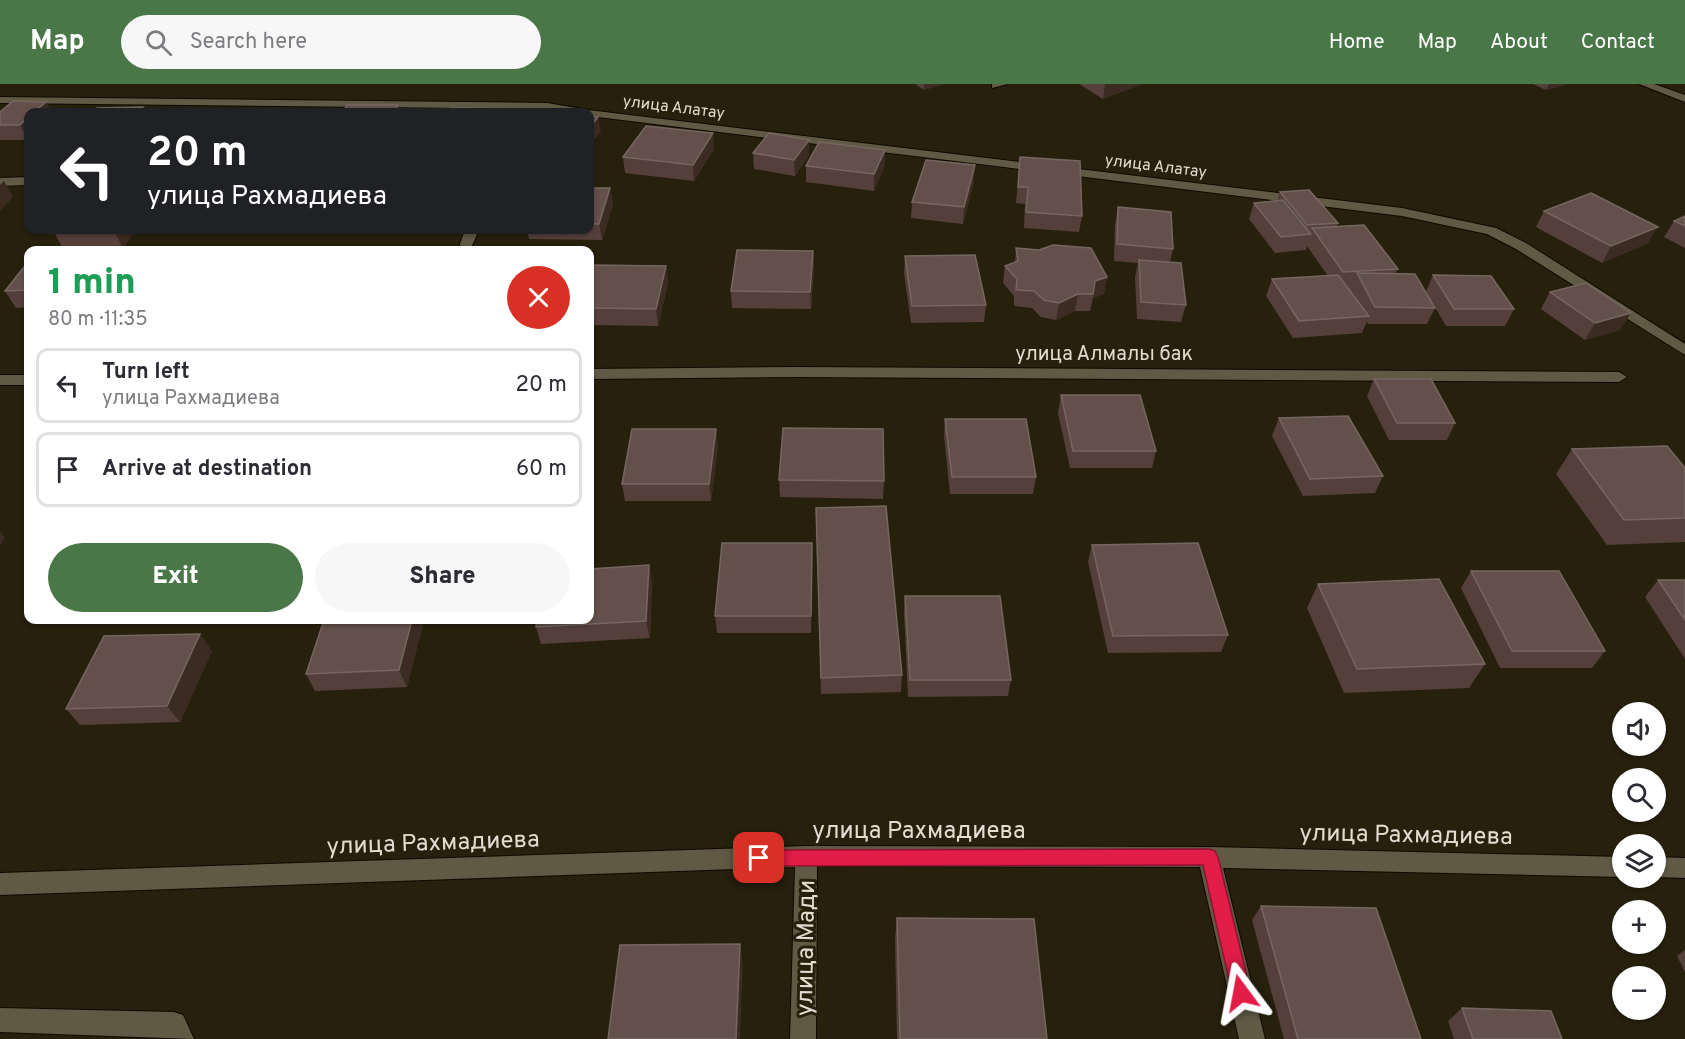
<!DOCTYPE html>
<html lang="en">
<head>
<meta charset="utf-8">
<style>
	body { margin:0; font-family:Overpass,sans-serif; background:#f7f7f7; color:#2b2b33; height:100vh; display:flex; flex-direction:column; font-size:22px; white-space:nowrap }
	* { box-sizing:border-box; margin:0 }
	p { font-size:20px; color:#7c7c81 }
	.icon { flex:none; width:33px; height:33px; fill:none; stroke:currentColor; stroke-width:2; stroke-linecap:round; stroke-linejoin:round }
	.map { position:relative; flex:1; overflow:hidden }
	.details { position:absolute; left:24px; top:162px; width:570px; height:378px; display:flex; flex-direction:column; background:#fff; border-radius:12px; box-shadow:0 2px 4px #0004 }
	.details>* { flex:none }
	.top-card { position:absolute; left:24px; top:24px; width:570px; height:126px; border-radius:12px; box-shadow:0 2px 4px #0004; background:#202124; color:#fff; overflow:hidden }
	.fabs { position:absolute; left:1612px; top:618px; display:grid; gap:12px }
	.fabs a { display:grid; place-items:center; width:54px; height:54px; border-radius:50%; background:#fff; box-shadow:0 2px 4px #0004; font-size:30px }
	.pin { position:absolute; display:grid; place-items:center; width:51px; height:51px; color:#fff; margin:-26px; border-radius:12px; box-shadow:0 3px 9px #0006 }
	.me { position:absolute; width:66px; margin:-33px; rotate:347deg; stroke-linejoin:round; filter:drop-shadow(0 0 4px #0008) }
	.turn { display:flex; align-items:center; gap:21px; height:126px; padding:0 24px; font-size:27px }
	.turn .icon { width:78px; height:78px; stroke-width:2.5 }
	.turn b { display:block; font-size:42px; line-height:51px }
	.round { display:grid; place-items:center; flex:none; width:63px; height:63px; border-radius:32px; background:#f7f7f7 }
	.headline { display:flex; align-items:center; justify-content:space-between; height:102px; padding:0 24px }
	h1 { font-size:36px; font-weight:800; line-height:45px; color:#1e9e55 }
	.primary-button { display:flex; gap:12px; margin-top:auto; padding:12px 24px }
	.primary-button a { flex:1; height:69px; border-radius:36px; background:#4a7747; color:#fff; font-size:24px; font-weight:800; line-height:69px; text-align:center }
	.primary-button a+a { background:#f7f7f7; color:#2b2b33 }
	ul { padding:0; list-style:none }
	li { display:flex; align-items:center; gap:18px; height:75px; margin:0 12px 9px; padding:0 12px; border:3px solid #e1e1e2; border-radius:12px }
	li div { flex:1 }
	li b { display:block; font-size:22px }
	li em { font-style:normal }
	header { display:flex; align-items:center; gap:36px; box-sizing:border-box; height:84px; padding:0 30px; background:#4a7747; color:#fff }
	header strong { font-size:28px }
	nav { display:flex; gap:33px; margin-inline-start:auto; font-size:21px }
	.search { width:420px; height:54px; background:#f7f7f7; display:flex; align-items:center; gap:15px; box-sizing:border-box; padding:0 21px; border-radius:33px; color:#7c7c81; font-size:22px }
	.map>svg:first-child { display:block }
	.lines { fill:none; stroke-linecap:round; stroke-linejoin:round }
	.minor-casing { stroke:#0f0900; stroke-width:2 }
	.minor { fill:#605a45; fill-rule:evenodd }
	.wall { fill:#543f3b }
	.shaded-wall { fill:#3b2b22 }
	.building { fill:#63504b; stroke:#766660; stroke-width:1.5 }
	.route { fill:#e11d48; stroke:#92132f; stroke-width:1.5 }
	.labels { text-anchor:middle; stroke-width:6; stroke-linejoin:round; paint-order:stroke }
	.far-street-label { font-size:16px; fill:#e0ddd1; stroke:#26200d }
	.street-label { font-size:20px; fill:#e0ddd1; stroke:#26200d }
	.near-street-label { font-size:24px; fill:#e0ddd1; stroke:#26200d }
</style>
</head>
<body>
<header>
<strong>Map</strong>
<div class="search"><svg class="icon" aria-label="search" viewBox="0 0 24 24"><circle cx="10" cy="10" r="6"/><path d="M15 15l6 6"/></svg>Search here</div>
<nav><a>Home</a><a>Map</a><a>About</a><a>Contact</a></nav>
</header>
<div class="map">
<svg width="1685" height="955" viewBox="0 0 1685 955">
	<rect width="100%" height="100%" fill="#26200d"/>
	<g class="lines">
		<g class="minor-casing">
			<path id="minor" d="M992,0H1008L992,4Z
				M1639,0H1654L1685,11V18Z
				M0,13L547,19L588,26L1402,124L1496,144L1526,159L1685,260V271L1516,165L1487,150L1402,132L590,32V28L547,25L0,19Z
				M28,93V101L0,102V94Z
				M465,146H479L470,166H458Z
				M796,283L1619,288L1627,293L1619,298L796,293L590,295V285Z
				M0,291H28V301H0Z
				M806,762L1209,763L1623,773V793L1223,784L1265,955H1239L1200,783L817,782L816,955H790L795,783L0,811V789Z
				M1656,773L1685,774V794L1656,793Z
				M0,924L174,928L183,931L194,955L0,948Z"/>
		</g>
		<use href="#minor" class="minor"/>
	</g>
	<path class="wall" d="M915,0H944L924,6Z
		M1079,0H1142L1103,15Z
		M1533,0H1567L1546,6Z
		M46,18L28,56H0V28Z
		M714,65L694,97L625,89L623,73Z
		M885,66V81L874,107L806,98V82Z
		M753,69L809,71L795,92L754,85Z
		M1020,73L1082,132L1079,148L1024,144L1025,120L1016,119Z
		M974,97L963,140L911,134L912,118Z
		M590,104H610L613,120L602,156L529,155L527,146H590Z
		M1280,108L1338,139L1336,143L1398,185L1395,190L1435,224L1427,240H1368L1367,237L1362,249L1293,254L1266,212L1272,195L1328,192L1307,162L1306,166L1275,169L1249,135L1254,119L1277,117Z
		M1118,123L1173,165L1170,178L1186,221L1181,238L1137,235L1135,193L1138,179L1114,177L1115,140Z
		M1544,127L1648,159L1602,179L1536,143Z
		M1685,132V164L1664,153L1674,137Z
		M136,146L123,164L63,165L54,148Z
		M1016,164L1107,193L1104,210L1093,214L1090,227H1075L1056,236L1041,233L1032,224L1014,222V212L1003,199L1005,182L1015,178Z
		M813,167L814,183L811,225L732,224L731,207Z
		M905,172L986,221L984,238L911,239L904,189Z
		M28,178V223L16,224L5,207Z
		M590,181L666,182L668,199L658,242L590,241Z
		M1433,191L1514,225L1505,242H1446L1426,208Z
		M1550,208L1620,246L1585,256L1541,225Z
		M1374,295L1455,339L1447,356H1389L1367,312Z
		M1061,311L1156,367L1152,384H1070L1058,329Z
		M1279,334L1383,392L1375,409L1303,412L1272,352Z
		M945,335L1036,393L1033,410H950L944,352Z
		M718,362L711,417H625L622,400Z
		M1572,365L1685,384V458L1607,461L1556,390Z
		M779,396L884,397L883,415L780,413Z
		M816,424L902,591L901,608L821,610Z
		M812,459L811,549H717L715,532Z
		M1092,461L1228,551L1221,568L1108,569L1088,478Z
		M649,481L652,498L650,554L541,560L536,543Z
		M1471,487L1605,567L1592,584H1500L1461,504Z
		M1658,496H1685V575L1645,513Z
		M1318,500L1485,580L1469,604L1344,609L1307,524Z
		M905,512L1011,596L1008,612L908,613L904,529Z
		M39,536H133L132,537H40Z
		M424,536L407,603L315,607L306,590Z
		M212,567L180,638L80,641L66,625Z
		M1261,822L1421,955H1284L1252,836Z
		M897,834L1047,955H897L895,854Z
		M1685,866V888L1677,872Z
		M1462,924L1562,955H1454L1448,937Z"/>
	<path class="shaded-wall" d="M924,0H944L924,6Z
		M1105,0H1142L1103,15Z
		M1549,0H1567L1546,6Z
		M46,18L52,28H34Z
		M398,21L401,28H394Z
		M143,23L145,28H138Z
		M28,33V56L20,41Z
		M598,33L601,48L590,61V43Z
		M713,49L714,65L694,97L693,81Z
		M809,56V71L795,92L794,76Z
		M885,66V81L874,107V90Z
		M975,81L974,97L963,140L964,123Z
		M4,97L13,113L0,127V101Z
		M610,104L613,120L602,156L599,140Z
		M1658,143L1648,159L1602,179L1611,162Z
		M115,146H136L123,164L114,147Z
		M813,167L814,183L811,225L810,208Z
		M666,182L668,199L658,242L656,225Z
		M1107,193L1104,210L1093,214L1095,197Z
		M1078,210L1075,227L1056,236L1059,219Z
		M1631,229L1620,246L1585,256L1595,239Z
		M716,345L718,362L711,417L709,400Z
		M0,447L5,454L0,462Z
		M812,459L813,476L811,549V532Z
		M649,481L652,498L650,554L646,537Z
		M412,536H424L407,603L399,586Z
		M200,550L212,567L180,638L167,622Z
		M740,860L743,881L740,955H736Z"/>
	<path class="building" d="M13,17L46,18L34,28H28V33L20,41H0V28Z
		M347,21H398L394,28H343Z
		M143,23L138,28H93L97,24Z
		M451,24L520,25L518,28H448Z
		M547,26L564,28H545Z
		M590,32L598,33L590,43Z
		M646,42L713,49L693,81L623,73Z
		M769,49L809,56L794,76L753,69Z
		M819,58L885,66L874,90L806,82Z
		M1020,73L1080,77L1082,132L1026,128L1028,103H1018Z
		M926,76L975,81L964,123L912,118Z
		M590,104H610L599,140H590Z
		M1309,106L1338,139L1307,141L1280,108Z
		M1591,109L1658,143L1611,162L1544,127Z
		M1283,116L1311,150L1281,153L1254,119Z
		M1118,123L1171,128L1173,165L1117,160Z
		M1685,132V142L1674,137Z
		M1364,141L1398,185L1343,188L1312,144Z
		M56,146H115L114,147L54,148Z
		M1053,161L1091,164L1107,193L1095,197L1093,210H1078L1059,219L1044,216L1034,207L1016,206L1017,195L1005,182L1018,177L1016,164L1039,166Z
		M737,166L813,167L810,208L731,207Z
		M975,171L986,221L912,222L905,172Z
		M1139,176L1181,179L1186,221L1141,218Z
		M28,178V206L5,207Z
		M590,181L666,182L656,225L590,224Z
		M1357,189L1415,190L1435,224L1375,223Z
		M1338,191L1369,232L1299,237L1272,195Z
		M1433,191L1491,192L1514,225H1454Z
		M1586,199L1631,229L1595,239L1550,208Z
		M1374,295H1431L1455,339H1397Z
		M1061,311H1140L1156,367H1073Z
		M1348,332L1383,392L1310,395L1279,334Z
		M945,335H1026L1036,393H952Z
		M783,344L883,345L884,397L779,396Z
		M632,345H716L709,400H622Z
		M1667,362L1685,384V434L1624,436L1572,365Z
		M886,422L902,591L821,594L816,424Z
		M722,459H812L811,532H715Z
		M1198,459L1228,551L1113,552L1092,461Z
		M649,481L646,537L536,543L537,536H590V485Z
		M1471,487H1559L1605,567H1512Z
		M1439,495L1485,580L1357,585L1318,500Z
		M1658,496H1685V536Z
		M905,512H1000L1011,596H910Z
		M324,536H412L399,586L306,590Z
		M200,550L167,622L66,625L104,552Z
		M1261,822L1376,824L1421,955H1298Z
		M897,834L1034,835L1047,955H900Z
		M740,860L736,955H608L620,861Z
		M1462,924L1551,927L1562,955H1473Z"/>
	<path class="route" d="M1209,765L1215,767L1218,773L1251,909L1248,916L1241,919L1235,916L1232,909L1203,781L759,782L753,780L750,774L753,769L759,766Z"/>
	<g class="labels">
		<g class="far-street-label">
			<text transform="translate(674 22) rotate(7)" y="6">улица Алатау</text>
			<text transform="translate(1156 81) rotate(7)" y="6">улица Алатау</text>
		</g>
		<g class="street-label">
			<text x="1104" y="276">улица Алмалы бак</text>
		</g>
		<g class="near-street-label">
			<text x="919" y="754">улица Рахмадиева</text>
			<text transform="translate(1406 750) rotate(1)" y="8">улица Рахмадиева</text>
			<text transform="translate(433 758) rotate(-2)" y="8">улица Рахмадиева</text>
			<text transform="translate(805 864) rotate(-89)" y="8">улица Мади</text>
		</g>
	</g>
</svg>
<div class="fabs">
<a><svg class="icon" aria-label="sound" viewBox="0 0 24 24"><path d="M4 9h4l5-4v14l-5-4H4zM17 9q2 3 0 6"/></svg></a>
<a><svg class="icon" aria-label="search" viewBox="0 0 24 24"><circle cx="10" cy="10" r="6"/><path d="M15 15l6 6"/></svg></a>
<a><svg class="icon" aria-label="layers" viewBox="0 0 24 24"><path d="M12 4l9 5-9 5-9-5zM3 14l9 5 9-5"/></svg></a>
<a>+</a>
<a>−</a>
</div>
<div class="pin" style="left:759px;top:774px;background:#d93025"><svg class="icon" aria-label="arrive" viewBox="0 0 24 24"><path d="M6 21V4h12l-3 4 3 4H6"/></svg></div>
<svg class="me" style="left:1241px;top:909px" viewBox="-20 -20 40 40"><path d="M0-17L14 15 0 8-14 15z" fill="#e11d48" stroke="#fff" stroke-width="4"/></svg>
<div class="top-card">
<div class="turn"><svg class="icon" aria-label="left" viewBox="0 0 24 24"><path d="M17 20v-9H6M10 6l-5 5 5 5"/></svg><div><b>20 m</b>улица Рахмадиева</div></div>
</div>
<section class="details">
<div class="headline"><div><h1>1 min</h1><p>80 m · 11:35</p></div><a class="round" style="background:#d93025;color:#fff"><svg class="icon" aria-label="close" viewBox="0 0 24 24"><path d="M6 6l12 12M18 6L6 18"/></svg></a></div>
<ul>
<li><svg class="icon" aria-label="left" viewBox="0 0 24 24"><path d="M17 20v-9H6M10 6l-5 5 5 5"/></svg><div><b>Turn left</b><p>улица Рахмадиева</p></div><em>20 m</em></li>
<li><svg class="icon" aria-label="arrive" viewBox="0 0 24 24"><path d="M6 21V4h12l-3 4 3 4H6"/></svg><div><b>Arrive at destination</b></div><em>60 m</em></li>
</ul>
<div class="primary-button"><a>Exit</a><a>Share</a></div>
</section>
</div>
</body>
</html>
